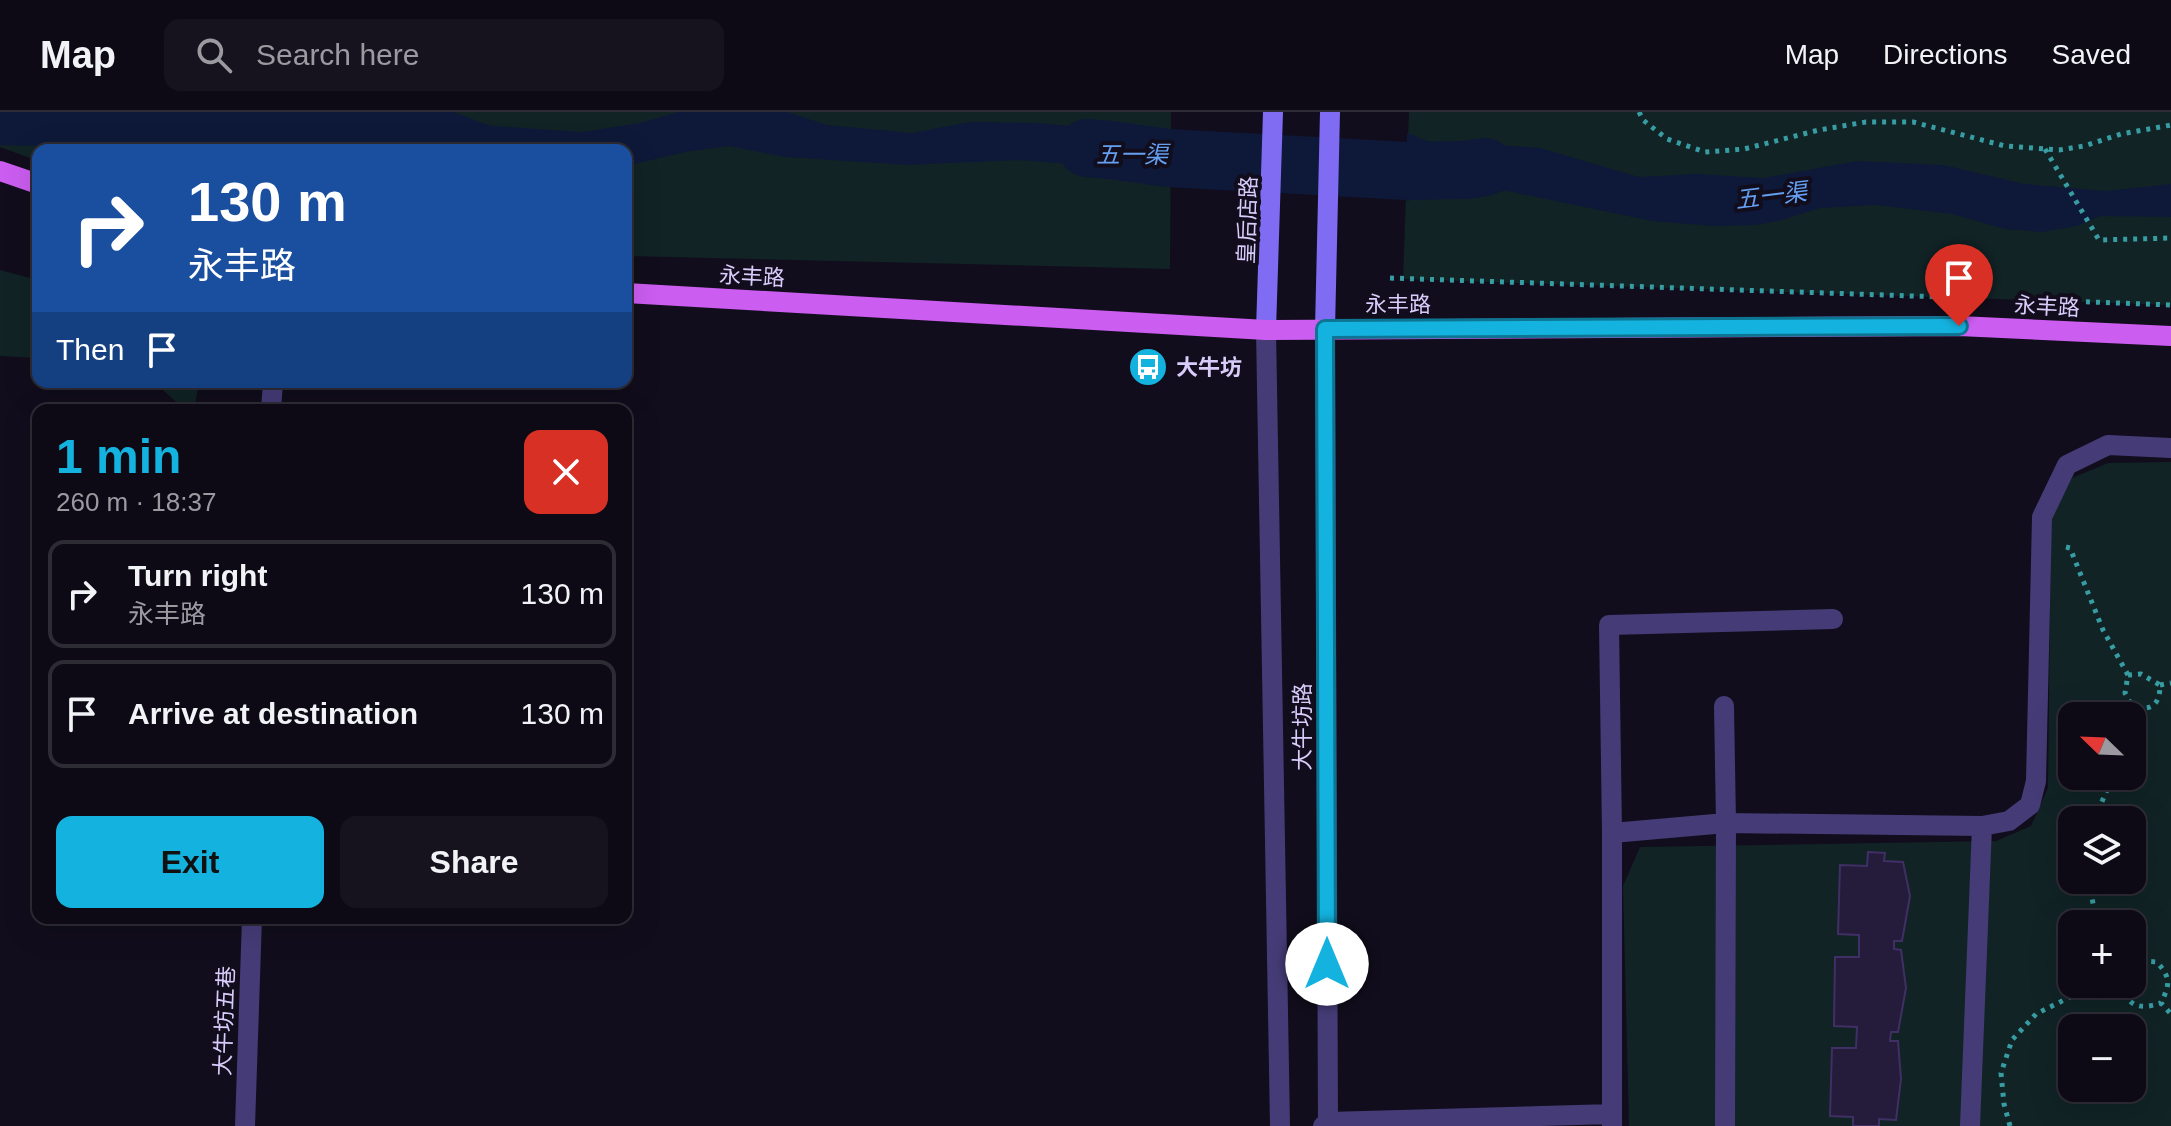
<!DOCTYPE html>
<html lang="en">
<head>
<meta charset="utf-8">
<style>
	body { margin:0; font-family:Helvetica,"Noto Sans SC",sans-serif; background:#16131e; color:#f1f3f6; height:100vh; display:flex; flex-direction:column; font-size:30px; white-space:nowrap }
	* { box-sizing:border-box; margin:0 }
	p { font-size:26px; color:#9a9aa0 }
	.icon { flex:none; width:44px; height:44px; fill:none; stroke:currentColor; stroke-width:2; stroke-linecap:round; stroke-linejoin:round }
	.map { position:relative; flex:1; overflow:hidden }
	.panel { position:absolute; left:32px; top:292px; width:600px; height:520px; display:flex; flex-direction:column; background:#0d0a15; border-radius:16px; box-shadow:0 8px 32px #0002,0 0 0 2px #2d2b34 }
	.panel>* { flex:none }
	.hud { position:absolute; left:32px; top:32px; width:600px; height:244px; border-radius:16px; box-shadow:0 8px 32px #0002,0 0 0 2px #2d2b34; background:#1a4fa0; color:#fff; overflow:hidden }
	.needle { width:52px; rotate:293deg }
	.fabs { position:absolute; left:2058px; top:590px; display:grid; gap:16px }
	.fabs a { display:grid; place-items:center; width:88px; height:88px; border-radius:16px; background:#0d0a15; box-shadow:0 8px 32px #0002,0 0 0 2px #2d2b34; font-size:40px }
	.pin { position:absolute; display:grid; place-items:center; width:68px; height:68px; color:#fff; margin:-82px -34px; border-radius:50% 50% 50% 0; rotate:-45deg; box-shadow:0 0 8px #0007 }
	.pin .icon { rotate:45deg }
	.me { position:absolute; width:88px; margin:-44px; rotate:0deg; stroke-linejoin:round; filter:drop-shadow(0 0 6px #0008) }
	.turn { display:flex; align-items:center; gap:28px; height:168px; padding:0 24px; font-size:36px }
	.turn .icon { width:104px; height:104px; stroke-width:2.5 }
	.turn b { display:block; font-size:56px; line-height:68px }
	.then { display:flex; align-items:center; height:76px; padding:0 24px; background:#0003; gap:16px; font-size:30px }
	.round { display:grid; place-items:center; flex:none; width:84px; height:84px; border-radius:16px; background:#16131e }
	.overview { display:flex; align-items:center; justify-content:space-between; height:136px; padding:0 24px }
	h1 { font-size:48px; font-weight:700; line-height:60px; color:#14b2df }
	.cta { display:flex; gap:16px; margin-top:auto; padding:16px 24px }
	.cta a { flex:1; height:92px; border-radius:16px; background:#14b2df; color:#111; font-size:32px; font-weight:700; line-height:92px; text-align:center }
	.cta a+a { background:#16131e; color:#f1f3f6 }
	ul { padding:0; list-style:none }
	li { display:flex; align-items:center; gap:24px; height:108px; margin:0 16px 12px; padding:0 8px; border:4px solid #2d2b34; border-radius:16px }
	li div { flex:1 }
	li b { display:block; font-size:30px }
	li em { font-style:normal }
	header { display:flex; align-items:center; gap:48px; box-sizing:border-box; height:112px; padding:0 40px; background:#0d0a15; border-bottom:2px solid #2d2b34 }
	header strong { font-size:38px }
	nav { display:flex; gap:44px; margin-inline-start:auto; font-size:28px }
	.search { width:560px; height:72px; background:#16131e; display:flex; align-items:center; gap:20px; box-sizing:border-box; padding:0 28px; border-radius:16px; color:#9a9aa0; font-size:30px }
	.map>svg:first-child { display:block }
	.green { fill:#112325; fill-rule:evenodd }
	.water { fill:#0e1939 }
	.lines { fill:none; stroke-linecap:round; stroke-linejoin:round }
	.river { stroke:#0e1939; stroke-width:58 }
	.building { fill:#251b3b; stroke:#402f65; stroke-width:2 }
	.path { stroke:#379da3; stroke-width:5; stroke-dasharray:4 6; stroke-linecap:butt }
	.minor { stroke:#453c77; stroke-width:20 }
	.tertiary { stroke:#453c77; stroke-width:20 }
	.secondary { stroke:#7f6cf2; stroke-width:20 }
	.primary { stroke:#cb5df0; stroke-width:20 }
	.route-casing { stroke:#0d7491; stroke-width:20 }
	.route { stroke:#14b2df; stroke-width:14 }
	.labels { text-anchor:middle; stroke-width:8; stroke-linejoin:round; paint-order:stroke }
	.street-label { font-size:22px; fill:#d7ccfa; stroke:#110d1c }
	.poi-label { font-size:22px; font-weight:bold; fill:#d7ccfa; stroke:#110d1c; text-anchor:start }
	.water-label { font-size:24px; font-style:italic; fill:#649ff1; stroke:#110d1c }
</style>
</head>
<body>
<header>
<strong>Map</strong>
<div class="search"><svg class="icon" aria-label="search" viewBox="0 0 24 24"><circle cx="10" cy="10" r="6"/><path d="M15 15l6 6"/></svg>Search here</div>
<nav><a>Map</a><a>Directions</a><a>Saved</a></nav>
</header>
<div class="map">
<svg width="2171" height="1014" viewBox="0 0 2171 1014">
	<rect width="100%" height="100%" fill="#110d1c"/>
	<path class="green" d="M0,0H1171L1170,157L626,144V38H38V49L0,35Z
		M1409,0H2171V193L1403,167Z
		M0,158L38,168V246L0,244Z
		M154,270H199L194,298H185Z
		M2171,350V1014H1629L1623,774L1640,735L1996,729L2031,714L2048,676L2051,408L2072,366L2108,351ZM2072,604H2132V664H2072ZM2072,708H2132V768H2072ZM2072,812H2132V872H2072ZM2072,916H2132V976H2072Z"/>
	<path class="water" d="M128,0H453L491,14L582,20L640,11L679,0H787L827,13L912,21L970,10L1038,11L1166,22L1169,71L1120,66L1083,53L1019,48L908,53L785,45L729,34L685,40L626,54V38H128Z
		M1407,21L1455,40L1498,33L1540,36L1639,65L1696,62L1764,66L1857,49L1944,53L2024,72L2106,79L2171,72V105L2100,104L2077,114L2042,120L2005,117L1952,102L1876,93L1820,96L1782,108L1756,113L1713,114L1652,109L1507,79L1459,80L1406,89Z"/>
	<g class="lines">
		<path class="river" d="M0,4L128,7L205,14
			M1087,36L1110,38L1168,46L1407,59L1466,58L1485,55"/>
	</g>
	<path class="building" d="M1868,740L1885,741L1884,749L1903,750L1910,784L1902,829H1894V837L1901,838L1906,876L1898,920H1891L1890,929H1898L1901,967L1896,1008L1879,1007V1014H1853V1005L1830,1004L1832,936H1856L1857,915L1834,914L1835,845H1859V823L1838,822L1840,753L1867,754Z"/>
	<g class="lines">
		<path class="path" d="M1639,0L1643,8L1667,27L1705,40L1744,37L1819,18L1866,10H1913L2005,34L2059,38L2084,34L2121,22L2171,13
			M2045,37L2099,128L2171,126
			M1390,166L1942,185
			M2036,188L2171,193
			M2066,435L2070,436L2103,518L2128,563L2125,581L2132,594L2134,609L2132,615
			M2128,563L2141,562L2160,573C2160,593 2151,600 2132,594
			M2160,573L2171,571
			M2094,708L2113,664
			M2088,768L2096,805L2099,812
			M2132,853L2142,849L2157,850C2171,866 2170,872 2161,891L2171,902
			M2121,872C2128,895 2139,898 2161,891
			M2010,1014L2004,992L2001,961L2012,928L2036,902L2072,884L2098,873L2119,872"/>
		<path class="minor" d="M1724,594L1726,711L1725,1014
			M1612,721L1609,513L1833,507
			M1323,1014L1328,1010L1612,1002
			M1612,1014V721L1726,711L1982,714L2009,709L2030,693L2036,669L2042,405L2067,353L2108,333L2171,336
			M1970,1014L1982,714"/>
		<path class="tertiary" d="M1325,217L1328,1014
			M1266,218L1280,1014
			M271,298L273,270
			M245,1014L252,806"/>
		<path class="secondary" d="M1325,217L1330,0
			M1266,218L1273,0"/>
		<path class="primary" d="M0,59L38,72
			M626,181L1266,218L1959,214L2171,224"/>
	</g>
	<g class="lines">
		<g class="route-casing">
			<path id="route" d="M1327,852L1325,217L1959,214"/>
		</g>
		<use href="#route" class="route"/>
	</g>
	<defs>
		<g id="bus-disc" transform="scale(2)"><circle r="9.5" fill="#14b2df" stroke="#110d1c"/><path d="M-5-6H5V4H4V6H2V4H-2V6H-4V4H-5ZM-3.5-4V0h7V-4ZM-3.5 1.2v1.5H-2V1.2ZM2 1.2v1.5H3.5V1.2Z" fill="#fff"/></g>
	</defs>
	<g fill-rule="evenodd">
		<use href="#bus-disc" x="1148" y="255"/>
	</g>
	<g class="labels">
		<g class="street-label">
			<text transform="translate(1247 108) rotate(-88)" y="8">皇后店路</text>
			<text transform="translate(752 164) rotate(3)" y="8">永丰路</text>
			<text x="1398" y="200">永丰路</text>
			<text transform="translate(2047 194) rotate(3)" y="8">永丰路</text>
			<text transform="translate(1302 615) rotate(-90)" y="8">大牛坊路</text>
			<text transform="translate(224 909) rotate(-88)" y="8">大牛坊五巷</text>
		</g>
		<g class="poi-label">
			<text x="1176" y="263">大牛坊</text>
		</g>
		<g class="water-label">
			<text x="1132" y="51">五一渠</text>
			<text transform="translate(1771 84) rotate(-7)" y="8">五一渠</text>
		</g>
	</g>
</svg>
<div class="fabs">
<a><svg class="needle" viewBox="-14 -14 28 28"><path d="M0-13l5 13h-10z" fill="#e53935"/><path d="M0 13l5-13h-10z" fill="#9a9aa0"/></svg></a>
<a><svg class="icon" aria-label="layers" viewBox="0 0 24 24"><path d="M12 4l9 5-9 5-9-5zM3 14l9 5 9-5"/></svg></a>
<a>+</a>
<a>−</a>
</div>
<div class="pin" style="left:1959px;top:214px;background:#d93025"><svg class="icon" aria-label="arrive" viewBox="0 0 24 24"><path d="M6 21V4h12l-3 4 3 4H6"/></svg></div>
<svg class="me" style="left:1327px;top:852px" viewBox="-20 -20 40 40"><circle r="19" fill="#fff"/><path d="M0-13L10 11 0 6-10 11z" fill="#14b2df"/></svg>
<div class="hud">
<div class="turn"><svg class="icon" aria-label="right" viewBox="0 0 24 24"><path d="M7 20v-9h11M14 6l5 5-5 5"/></svg><div><b>130 m</b>永丰路</div></div>
<div class="then">Then<svg class="icon" aria-label="arrive" viewBox="0 0 24 24"><path d="M6 21V4h12l-3 4 3 4H6"/></svg></div>
</div>
<section class="panel">
<div class="overview"><div><h1>1 min</h1><p>260 m · 18:37</p></div><a class="round" style="background:#d93025;color:#fff"><svg class="icon" aria-label="close" viewBox="0 0 24 24"><path d="M6 6l12 12M18 6L6 18"/></svg></a></div>
<ul>
<li><svg class="icon" aria-label="right" viewBox="0 0 24 24"><path d="M7 20v-9h11M14 6l5 5-5 5"/></svg><div><b>Turn right</b><p>永丰路</p></div><em>130 m</em></li>
<li><svg class="icon" aria-label="arrive" viewBox="0 0 24 24"><path d="M6 21V4h12l-3 4 3 4H6"/></svg><div><b>Arrive at destination</b></div><em>130 m</em></li>
</ul>
<div class="cta"><a>Exit</a><a>Share</a></div>
</section>
</div>
</body>
</html>
